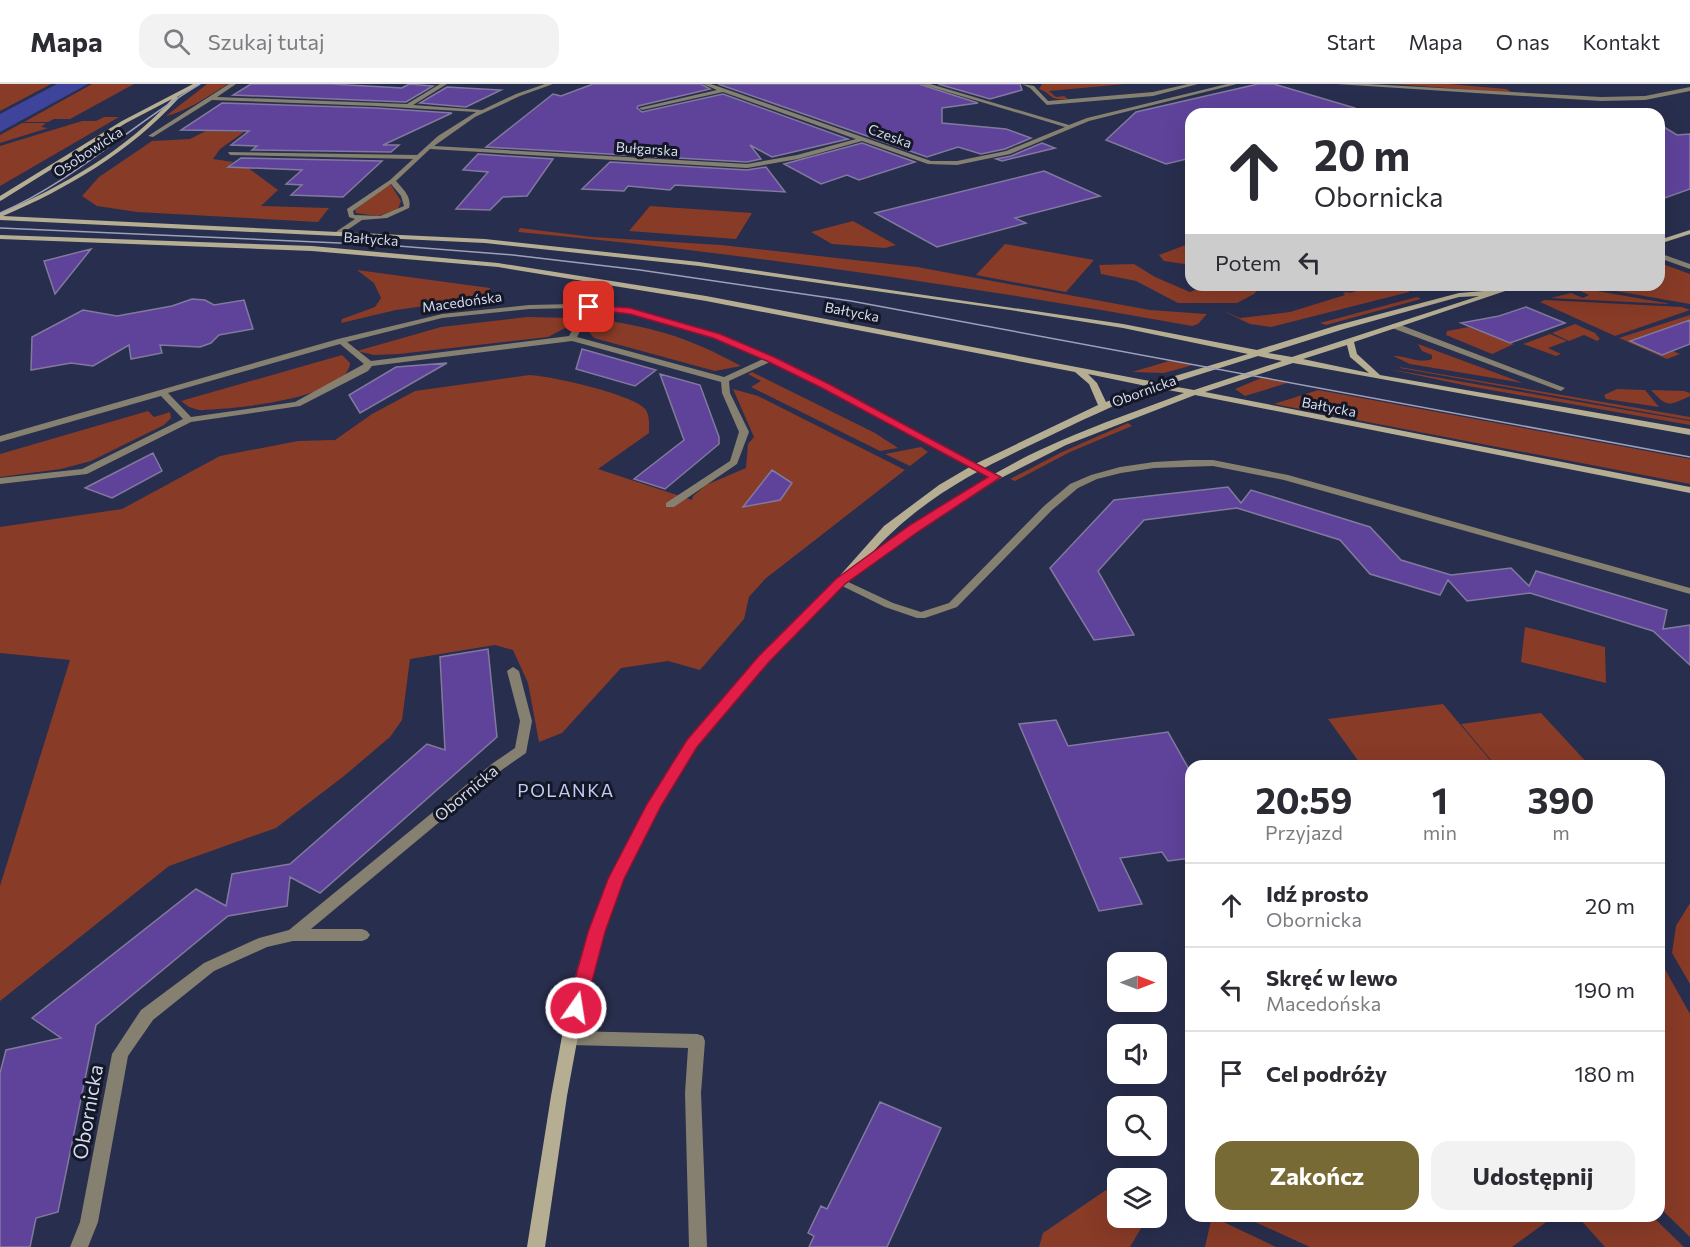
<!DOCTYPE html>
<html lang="pl">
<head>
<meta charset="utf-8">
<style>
	body { margin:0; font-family:Commissioner,sans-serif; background:#f2f2f3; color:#2b2b33; height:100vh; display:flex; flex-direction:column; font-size:22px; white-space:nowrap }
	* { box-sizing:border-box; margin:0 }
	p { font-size:20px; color:#7c7c81 }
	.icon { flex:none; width:33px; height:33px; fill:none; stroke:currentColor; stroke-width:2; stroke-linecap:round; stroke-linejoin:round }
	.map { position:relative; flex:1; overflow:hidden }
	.sheet { position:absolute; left:1185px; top:676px; width:480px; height:462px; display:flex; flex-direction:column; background:#fff; border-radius:18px; box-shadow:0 6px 24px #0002 }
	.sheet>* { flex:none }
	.banner { position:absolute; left:1185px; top:24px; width:480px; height:183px; border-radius:18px; box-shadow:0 6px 24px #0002; background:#fff; color:#2b2b33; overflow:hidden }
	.needle { width:39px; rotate:90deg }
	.controls { position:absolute; left:1107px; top:868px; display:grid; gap:12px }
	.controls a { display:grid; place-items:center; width:60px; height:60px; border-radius:12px; background:#fff; box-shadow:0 6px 24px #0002; font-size:30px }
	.pin { position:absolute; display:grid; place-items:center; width:51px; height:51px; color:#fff; margin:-26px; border-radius:12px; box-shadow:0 3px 9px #0006 }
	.me { position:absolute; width:66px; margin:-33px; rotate:13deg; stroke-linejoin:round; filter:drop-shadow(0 0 4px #0008) }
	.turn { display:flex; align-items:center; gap:21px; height:126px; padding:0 30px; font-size:27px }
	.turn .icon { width:78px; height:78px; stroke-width:2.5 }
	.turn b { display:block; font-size:42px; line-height:51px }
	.then { display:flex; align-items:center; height:57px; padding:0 30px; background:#0003; gap:12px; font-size:22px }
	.eta { display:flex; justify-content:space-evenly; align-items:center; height:102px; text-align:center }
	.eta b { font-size:36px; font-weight:700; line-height:42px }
	.cta { display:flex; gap:12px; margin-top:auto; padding:12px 30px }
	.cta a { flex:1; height:69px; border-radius:18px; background:#776a34; color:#fff; font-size:24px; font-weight:700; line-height:69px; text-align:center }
	.cta a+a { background:#f2f2f3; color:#2b2b33 }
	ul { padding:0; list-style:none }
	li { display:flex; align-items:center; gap:18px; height:84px; padding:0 30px; border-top:2px solid #e1e1e2 }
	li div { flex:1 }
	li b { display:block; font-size:22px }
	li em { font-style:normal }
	header { display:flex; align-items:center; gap:36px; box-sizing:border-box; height:84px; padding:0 30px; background:#fff; border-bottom:2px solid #e1e1e2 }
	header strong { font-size:28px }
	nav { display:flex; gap:33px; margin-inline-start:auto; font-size:21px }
	.search { width:420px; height:54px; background:#f2f2f3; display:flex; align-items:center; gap:15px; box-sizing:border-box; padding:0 21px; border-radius:18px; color:#7c7c81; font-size:22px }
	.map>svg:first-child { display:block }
	.green { fill:#883b27 }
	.water { fill:#3d4499 }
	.building { fill:#5f439b; stroke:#81799e; stroke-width:1.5 }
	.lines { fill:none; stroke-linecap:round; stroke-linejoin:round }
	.street { fill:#85806f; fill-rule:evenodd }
	.secondary { fill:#b5ae93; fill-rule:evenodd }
	.tram { stroke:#9ca1ba; stroke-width:1.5 }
	.route { fill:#e11d48; stroke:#92132f; stroke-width:1.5 }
	.labels { text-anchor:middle; stroke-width:6; stroke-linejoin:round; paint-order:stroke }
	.far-street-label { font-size:14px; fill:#d6dbf0; stroke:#141725 }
	.street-label { font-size:16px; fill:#d6dbf0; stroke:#141725 }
	.neighbourhood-label { font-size:18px; letter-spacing:1.5px; fill:#c3ccf4; stroke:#141725 }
	.near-street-label { font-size:20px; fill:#d6dbf0; stroke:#141725 }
</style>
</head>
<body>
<header>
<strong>Mapa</strong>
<div class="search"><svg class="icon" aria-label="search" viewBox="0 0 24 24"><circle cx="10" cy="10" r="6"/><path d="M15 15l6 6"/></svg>Szukaj tutaj</div>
<nav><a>Start</a><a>Mapa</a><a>O nas</a><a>Kontakt</a></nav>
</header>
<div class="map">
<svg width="1690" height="1163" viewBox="0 0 1690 1163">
	<rect width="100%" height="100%" fill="#282e4d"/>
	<path class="green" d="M0,0H51L0,27Z
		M92,0H134L70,35H54L48,38H24Z
		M207,0H228C208,12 188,27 166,32Z
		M1042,0H1125L1049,7L1056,13L1064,12L1068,15C1048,17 1052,9 1039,5Z
		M1393,0H1449L1506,5L1513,9Z
		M104,33H119L0,102V62L82,37H96Z
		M22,39H46L41,43L48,44L0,59V51Z
		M206,47L244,48L220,65L213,75L233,78L227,83L240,84L244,81L278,106L261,122L329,124L318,138L137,128L97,122L82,112L99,93L152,57L190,55Z
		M388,101H391L401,117L398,125L378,132L356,129L355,126Z
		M650,122L752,129L736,155L629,147Z
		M853,137L896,161L885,164L832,160L811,148Z
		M520,144L592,153L721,161L917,183L1150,226L1207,230L1198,240L1192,242C969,202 744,169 518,148Z
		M1191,159V181L1164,177L1159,171Z
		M1005,160L1094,176L1066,208L976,191Z
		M1660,179L1690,190V220L1587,202L1659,201Z
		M1134,180L1155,193L1190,208L1206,201H1261L1254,210L1237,219H1178L1136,197L1101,190L1099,181Z
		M357,186L490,204L489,213L396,226L341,239L342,235L375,223L381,214L374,199Z
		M1377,201H1397L1409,206V208L1271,243L1250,240L1221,226L1240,234L1290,228L1345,211L1343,209L1347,208L1350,209Z
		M1585,205L1666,219L1669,220L1551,214L1571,209L1583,214L1589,211L1580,207Z
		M1417,213L1421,215L1326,241L1320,239Z
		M1545,216L1682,223L1690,226L1615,252L1540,218Z
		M1690,231V236L1631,257L1662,271L1673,267L1680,270L1667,275L1619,254Z
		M527,233L575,234L569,242L548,253L399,270L374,271L357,267L441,243Z
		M588,234C650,242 686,252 741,282L715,287L594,254L584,242Z
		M1575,240L1595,249L1600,255L1597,257L1584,251L1569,257L1552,249Z
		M1469,243L1514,260L1492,270L1446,251L1447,247Z
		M1550,250L1567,257L1548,264L1561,270L1556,272L1523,260Z
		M1418,260L1523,299L1410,280L1393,272C1405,271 1419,280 1432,275V271L1422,267Z
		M342,271L350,279C348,315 227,326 199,326L189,323L181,317Z
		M1169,277L1193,281L1164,289L1132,288Z
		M1399,283L1690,333V336L1400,284Z
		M1388,285L1690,337V341L1468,302Z
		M752,288L875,349L898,364L880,367L751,303L761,297L748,290Z
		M530,291C551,292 636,311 646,326C650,333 649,342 649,349L598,385L692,416L693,412L706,401L746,384L748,360L754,353L733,305L758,312L905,386L765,495L749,513L744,535L700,586L668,577L621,584L562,649L539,658L528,599L513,566L495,561L410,575L402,636L390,653L344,692L276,744L169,782L0,917V802L70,576L0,569V443L122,425L220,372L298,357L335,356L372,330L415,307Z
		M1261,294L1287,299L1245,312L1235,305Z
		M1617,305L1645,306L1659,323L1606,315L1604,311Z
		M1318,306L1690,375V400L1274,320Z
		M1651,306L1684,307L1690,309V312C1668,322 1668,324 1651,306Z
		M148,327L154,333L170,328L171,334L164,341L91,377L61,385L0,393V370Z
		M1128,339L1132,342L1070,368L1015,397L1010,395L1062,368Z
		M921,363L928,368L910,382L885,370Z
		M1525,543L1605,563L1606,599L1521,578Z
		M1443,620L1495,682H1362L1328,635Z
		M1541,629L1590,682H1496L1461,640Z
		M1690,819V900L1672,869L1676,842Z
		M1659,880H1662L1690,930V1153L1659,1123Z
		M1106,1106L1117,1112L1118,1134H1147L1130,1163H1039L1043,1149Z
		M1212,1132L1213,1133L1276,1163H1205Z
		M1244,1133H1553L1512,1163H1310Z
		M1578,1133H1653L1684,1163H1605Z"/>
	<path class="water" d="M57,0H88L0,48V30Z"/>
	<path class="building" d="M251,0H331L402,4L409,0L433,2L406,18L233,11Z
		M593,0H701L710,5L638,22L637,24L642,28L723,10L848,55L772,73L750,61L761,75L747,78L486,63L553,10L561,12Z
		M718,0H919L978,19L942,24V39L1006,45L1031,54L1005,65L981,70L958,63L927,73Z
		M938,0H1020L1022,6L990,15Z
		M1258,0H1274L1355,24L1354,30H1191V74L1166,80L1106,56L1136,28Z
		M447,3L501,6L466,23L420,19Z
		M222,19L376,24L452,29L383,61H399L391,68L252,66L257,62L231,61L249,47L181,46Z
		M1659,40L1677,51L1690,50V105L1659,116Z
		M862,59L915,78L859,96L847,91L821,100L784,80Z
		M1042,59L1055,64L1002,77L996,75L1011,72Z
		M478,70L553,75L527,112L503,113L490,126L456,125L488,88L463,86Z
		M241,74L382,77L343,113L291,111L302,101L286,100L302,86L228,83Z
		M610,78L747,86L766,83L785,108L675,101L670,106L628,102L624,107L582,105Z
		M1044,87L1100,112L1015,134L1026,139L937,163L875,129Z
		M91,165L55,210L44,177Z
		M192,215L205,216L214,221L244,216L253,245L219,251L211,259L200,263L160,261L162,269L131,275L129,261L93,282L71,279L31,286L32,253L83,226L117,232L172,222Z
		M1526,223L1565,239L1510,259L1461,239L1499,232Z
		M1690,236V260L1662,271L1630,257Z
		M582,265L656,286L635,302L576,285Z
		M447,279L360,329L349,311L396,283Z
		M660,290L700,301L719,353V360L665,405L634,395L684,356Z
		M153,369L162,387L112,414L85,404Z
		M772,386L792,399L783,412L780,416L743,423Z
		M1228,403L1241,419L1251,406L1370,443L1401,476L1451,491L1511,484L1529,502L1536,487L1667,526L1663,545L1690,541V581L1653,547L1530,509L1467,517L1448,496L1440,511L1370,490L1340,456L1237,424L1144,436L1098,487L1134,551L1094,556L1050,484L1114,416Z
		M488,565L497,653L320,809L290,793L287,822L228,832L96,941L58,1128L36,1134L30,1163H0V989L6,966L61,954L32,934L196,805L226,822L232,790L290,780L427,660L445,666L440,573Z
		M1056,636L1068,662L1168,648L1191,689V774L1168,777L1162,768L1120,774L1142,820L1099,827L1019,640Z
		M880,1018L941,1044L887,1163H809L814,1152L808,1149L821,1122L827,1125Z"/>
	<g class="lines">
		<path class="street" d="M229,0H236L217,13L407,20L440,0H447L413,21L482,26L516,10L545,0H553L520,12L475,33L434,62L747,80L797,71L856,55L723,8L642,26L639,24L717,6L703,0H711L931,77H957L1006,67L1065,43L921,0H930L1069,41L1087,34L1227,0H1237L1089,37L1010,70L957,81L928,80L862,57L798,75L747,84L430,65L396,97C403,105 412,113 409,124L387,134L362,136L340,151L336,149L337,147L355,135L349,133L347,125L390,96L413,75L230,71L228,68L417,71L438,52L476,28L376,22L212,16L153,53L148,52ZM391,100L401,112L404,122L380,132L354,131L353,127Z
			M1022,0L1034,2L1048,17L1153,8L1188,0H1198L1153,12L1047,21L1030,4Z
			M1336,0H1368L1601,13L1645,12L1690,3V7L1645,16L1601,17Z
			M1659,169L1690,180V185L1659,174Z
			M574,220L630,225L720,250L773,273L846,309L1001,393L999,395H993L840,313L770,278L729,297L730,309L749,348L737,380L674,423H666V419L730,377L739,348L722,309L721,298L572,257L372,282L368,287L300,322L191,338L87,390L0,400V394L82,385L183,335L161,312L0,358V352L338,255L442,230L529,221ZM574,224L584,225L569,252L371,277L347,258L442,234L529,225ZM591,226L629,229L714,254L763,275L724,293L577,253ZM340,260L364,280L295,318L191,333L168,309Z
			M1392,240H1398L1565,304L1561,307L1558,306L1392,244Z
			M1190,376H1213L1288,391L1690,504V510L1284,396L1213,382L1154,384L1121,389L1097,395L1078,404L1052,426L957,523L925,534H917L885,523L834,498L840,495L844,496L893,519L921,528L949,519L1044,422L1070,400L1091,391L1120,383L1154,378Z
			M513,583L519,587L532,637L526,669L503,685L311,845H362L367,847L370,851L367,855L362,857H293L267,863L214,887L153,936L128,972L98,1138L88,1163H70L80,1138L112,970L141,926L204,879L259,854L289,846L493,679L515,664L520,637L507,587Z
			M570,947L697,950L703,952L705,957L701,1009L707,1163H689L685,1009L688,964L570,961L564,959L562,954L564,949Z"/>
		<path class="secondary" d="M193,0H200L177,13L178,15C131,67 67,105 3,132L485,155L699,178L1123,240L1257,266L1338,241L1459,209L1496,206L1511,201H1523L1354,258L1357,270L1380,291L1690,345V351L1293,279L1205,308L1690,403V409L1195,311L1066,361L999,395L919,446L862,487L855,488L767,579L697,663L660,722L626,788L604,848L585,914L567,1012L545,1163H527L551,1012L569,914L588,848L612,788L649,717L687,657L759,573L836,496L884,442L939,401L973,381L1098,321L1089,300L1075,288L706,217L498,183L312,167L0,155V151L312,162L498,179L706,212L1155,298L1248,270L1123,244L1010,226L699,182L485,159L0,136V129C62,103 126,66 172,15L126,39L2,116L0,117V112L122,37ZM1479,212L1292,273L1268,269L1344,245L1459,213ZM1347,261L1350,273L1369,289L1303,275ZM1258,272L1282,277L1194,306L1166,301ZM1088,290L1146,302L1106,318L1097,299ZM1157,304L1184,309C1143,325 1101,339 1060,357C992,386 929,429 869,472C918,417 973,388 1039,357C1078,338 1116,320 1157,304Z
			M1690,146V150L1659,160V156Z"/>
		<path class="tram" d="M0,129C73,98 132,40 200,0
			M0,144L385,161L513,171L640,186L851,217L1690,373"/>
	</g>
	<path class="route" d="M586,221L630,224L720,250L774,273L829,300L1001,393L919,447L845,500L768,579L697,663L661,722L624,795L605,848L585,924L583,929L576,931L570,929L567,924L588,848L608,795L647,720L687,656L758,573L836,495L910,441L988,393L822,304L767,277L713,254L630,230L586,225Z"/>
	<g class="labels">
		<g class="far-street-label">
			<text transform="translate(890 52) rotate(20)" y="5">Czeska</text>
			<text transform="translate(647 65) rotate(4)" y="5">Bułgarska</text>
			<text transform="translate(88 68) rotate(-33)" y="5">Osobowicka</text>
			<text transform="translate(371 155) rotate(4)" y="5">Bałtycka</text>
			<text transform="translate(462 218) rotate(-8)" y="5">Macedońska</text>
			<text transform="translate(852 228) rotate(11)" y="5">Bałtycka</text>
			<text transform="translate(1144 307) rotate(-20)" y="5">Obornicka</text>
			<text transform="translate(1329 323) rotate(11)" y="5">Bałtycka</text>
		</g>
		<g class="street-label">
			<text transform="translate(466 709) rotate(-40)" y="6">Obornicka</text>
		</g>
		<g class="neighbourhood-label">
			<text x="566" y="713">POLANKA</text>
		</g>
		<g class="near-street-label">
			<text transform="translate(88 1028) rotate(-80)" y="7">Obornicka</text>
		</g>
	</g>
</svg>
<div class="controls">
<a><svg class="needle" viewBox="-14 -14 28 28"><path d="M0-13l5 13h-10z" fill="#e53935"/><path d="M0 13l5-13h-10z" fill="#7c7c81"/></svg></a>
<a><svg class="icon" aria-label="sound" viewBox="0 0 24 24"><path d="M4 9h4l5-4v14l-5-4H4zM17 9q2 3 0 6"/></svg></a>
<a><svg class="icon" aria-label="search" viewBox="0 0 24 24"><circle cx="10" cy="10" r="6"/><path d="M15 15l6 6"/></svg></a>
<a><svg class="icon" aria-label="layers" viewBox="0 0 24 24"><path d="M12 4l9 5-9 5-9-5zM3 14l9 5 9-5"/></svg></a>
</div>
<div class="pin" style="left:589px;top:223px;background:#d93025"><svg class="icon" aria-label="arrive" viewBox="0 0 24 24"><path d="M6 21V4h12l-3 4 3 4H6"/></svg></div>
<svg class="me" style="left:576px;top:924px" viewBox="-20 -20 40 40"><circle r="17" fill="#e11d48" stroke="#fff" stroke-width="3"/><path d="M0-11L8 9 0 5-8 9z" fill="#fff"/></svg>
<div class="banner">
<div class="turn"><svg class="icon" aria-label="ahead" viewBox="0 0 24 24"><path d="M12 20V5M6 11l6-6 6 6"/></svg><div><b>20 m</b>Obornicka</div></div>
<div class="then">Potem<svg class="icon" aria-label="left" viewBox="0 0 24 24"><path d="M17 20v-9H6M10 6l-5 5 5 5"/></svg></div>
</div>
<section class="sheet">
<div class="eta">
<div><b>20:59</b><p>Przyjazd</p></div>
<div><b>1</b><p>min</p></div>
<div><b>390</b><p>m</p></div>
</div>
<ul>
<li><svg class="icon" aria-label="ahead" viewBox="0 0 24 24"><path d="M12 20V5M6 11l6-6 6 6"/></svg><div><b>Idź prosto</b><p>Obornicka</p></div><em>20 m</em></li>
<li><svg class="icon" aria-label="left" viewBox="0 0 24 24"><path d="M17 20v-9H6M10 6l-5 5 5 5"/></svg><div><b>Skręć w lewo</b><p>Macedońska</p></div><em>190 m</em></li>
<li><svg class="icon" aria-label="arrive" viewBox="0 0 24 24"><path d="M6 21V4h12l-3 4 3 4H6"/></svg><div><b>Cel podróży</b></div><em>180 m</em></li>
</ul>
<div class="cta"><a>Zakończ</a><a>Udostępnij</a></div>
</section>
</div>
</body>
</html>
